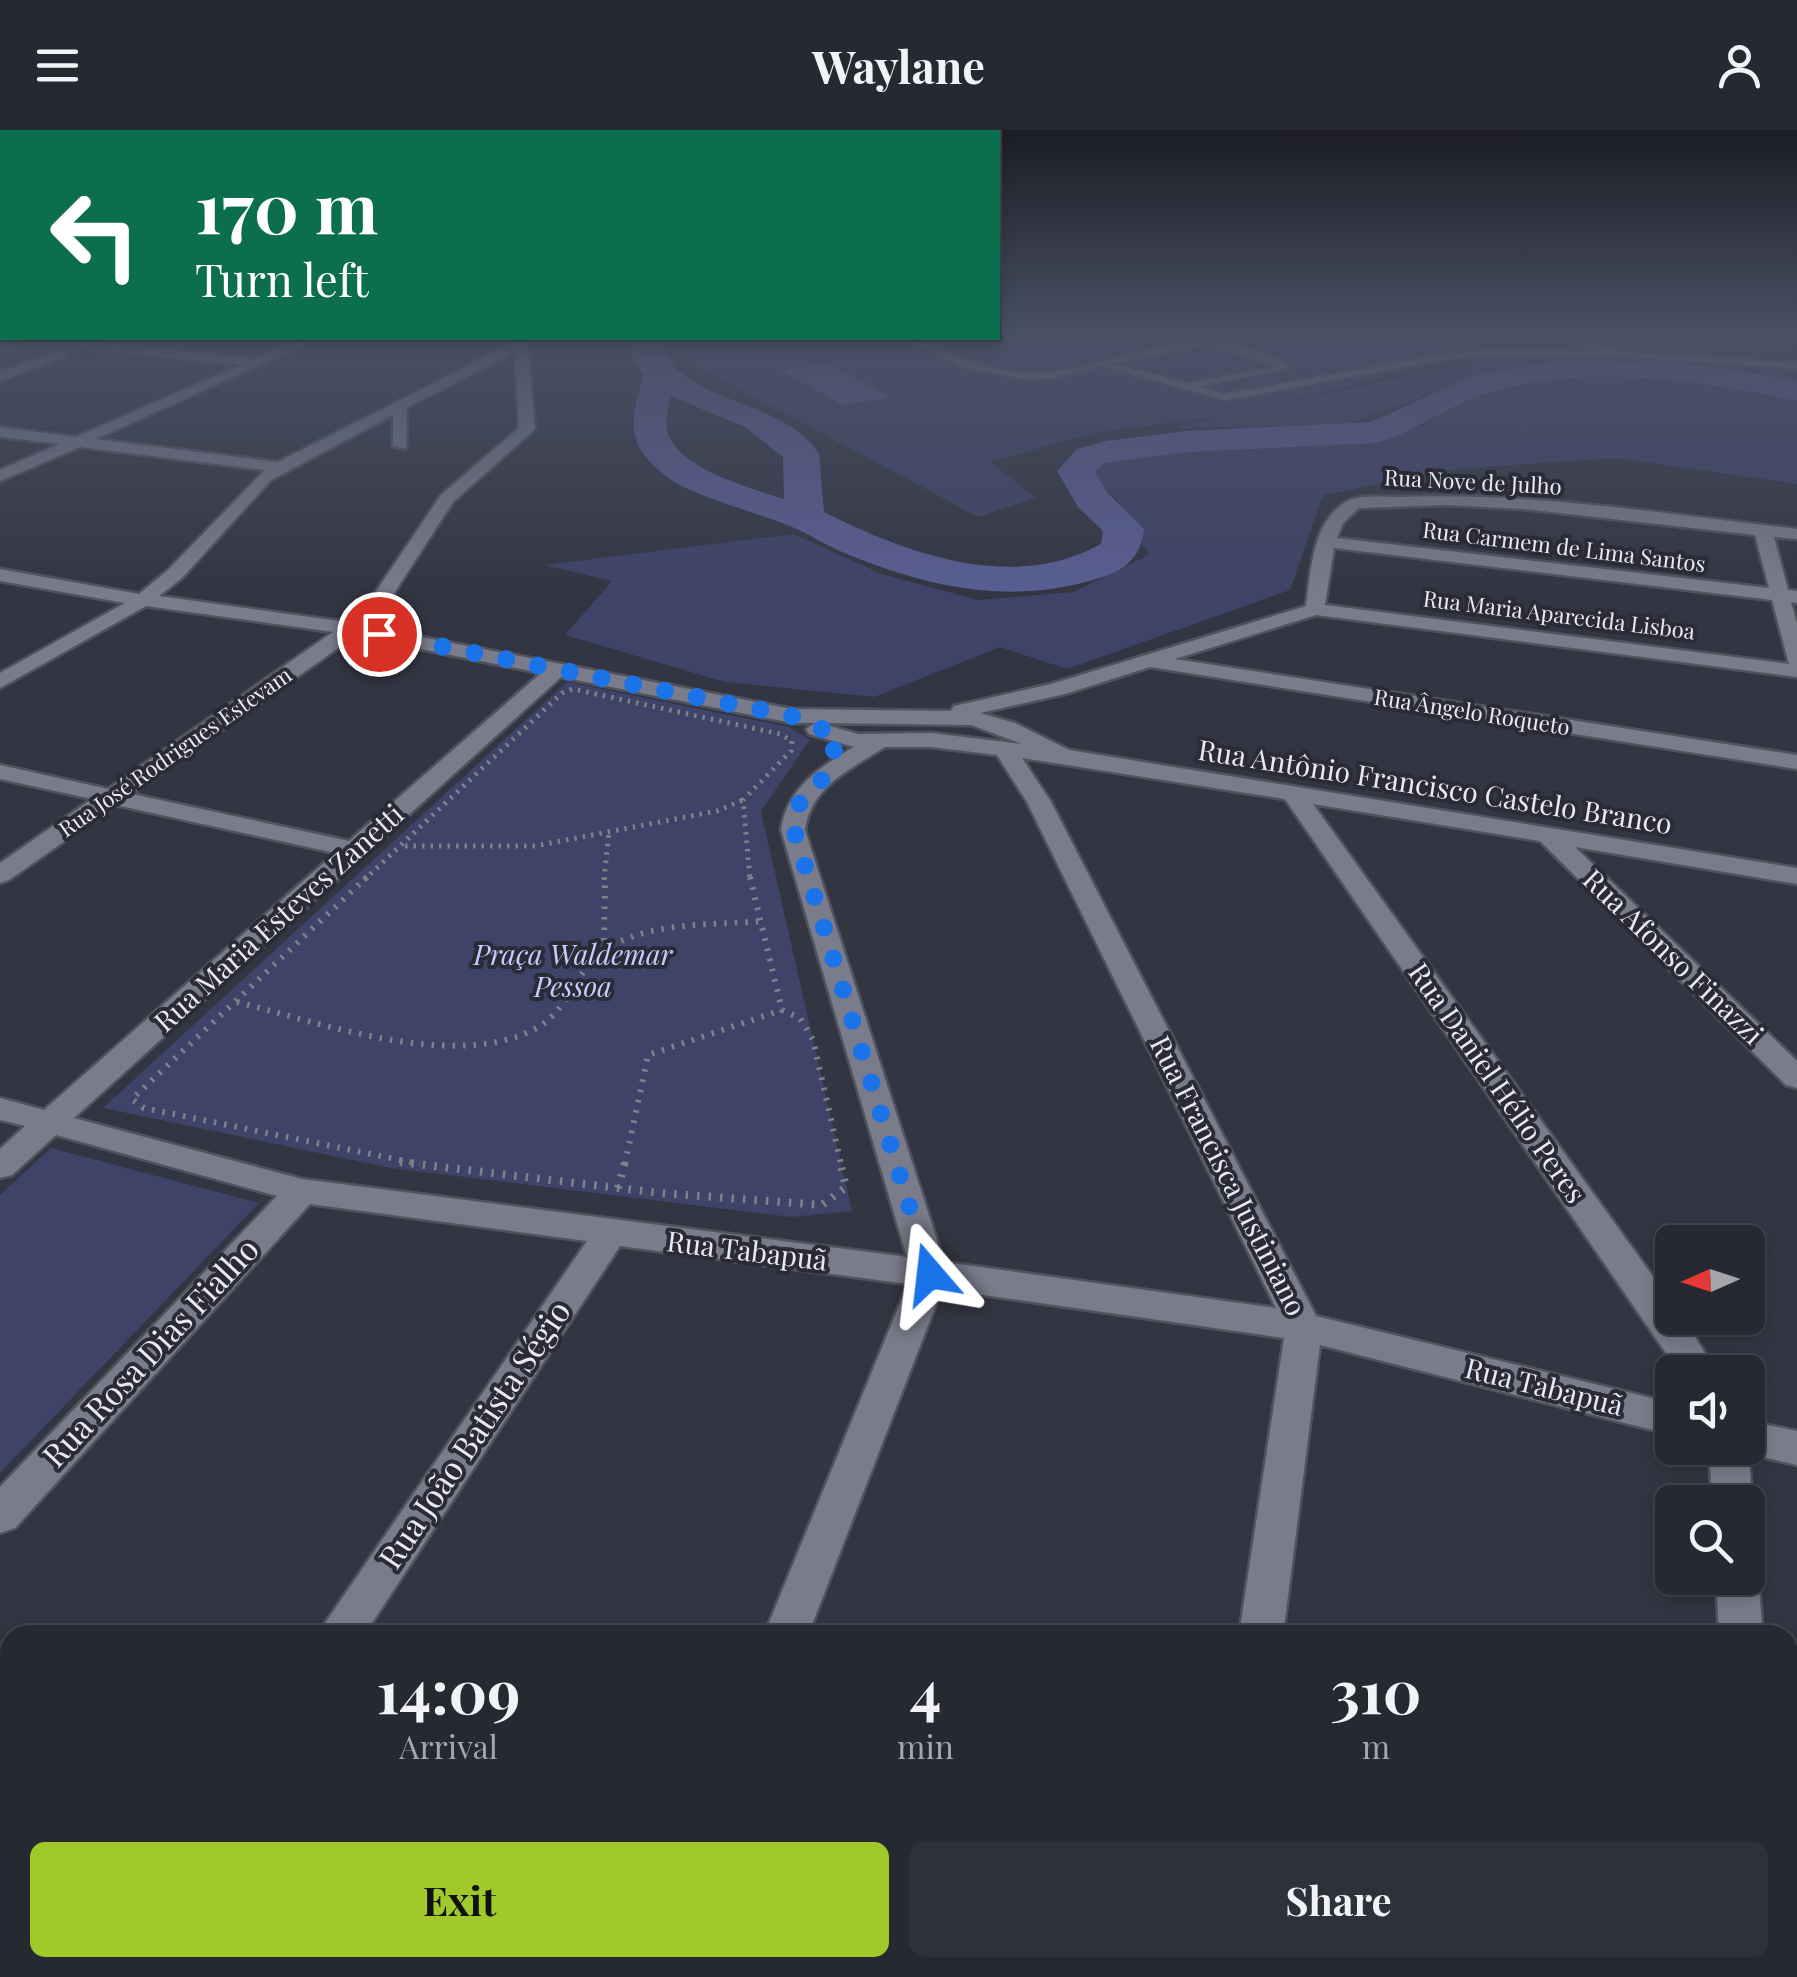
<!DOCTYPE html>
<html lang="en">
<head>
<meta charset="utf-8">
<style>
	body { margin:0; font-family:"Playfair Display",serif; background:#2e303a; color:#f1f3f6; height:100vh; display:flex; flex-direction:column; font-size:38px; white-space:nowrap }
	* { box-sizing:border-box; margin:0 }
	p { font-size:32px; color:#a4a6ac }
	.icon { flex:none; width:55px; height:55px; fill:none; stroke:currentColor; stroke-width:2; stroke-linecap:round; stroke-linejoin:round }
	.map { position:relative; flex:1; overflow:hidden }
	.drawer { position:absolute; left:0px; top:1495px; width:1798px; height:352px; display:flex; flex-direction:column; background:#262832; border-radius:30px 30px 0 0; box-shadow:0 5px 15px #0003,0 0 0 2px #42444d }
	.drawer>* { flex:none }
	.guide { position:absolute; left:0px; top:0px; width:1000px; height:210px; box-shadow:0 5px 15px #0003,0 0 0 2px #42444d; background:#0b6e4f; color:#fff; overflow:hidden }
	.needle { width:65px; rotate:267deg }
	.fabs { position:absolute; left:1655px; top:1095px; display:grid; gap:20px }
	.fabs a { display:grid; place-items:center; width:110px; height:110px; border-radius:15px; background:#262832; box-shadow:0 5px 15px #0003,0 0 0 2px #42444d; font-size:50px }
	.pin { position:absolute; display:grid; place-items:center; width:85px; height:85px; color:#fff; margin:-42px; border:5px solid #fff; border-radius:50%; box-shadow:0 2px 10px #0007 }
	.me { position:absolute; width:110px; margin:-55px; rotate:343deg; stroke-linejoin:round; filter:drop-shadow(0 0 8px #0008) }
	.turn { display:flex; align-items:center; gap:35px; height:210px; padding:0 30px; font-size:45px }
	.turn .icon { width:130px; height:130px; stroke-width:2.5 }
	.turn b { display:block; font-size:70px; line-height:85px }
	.eta { display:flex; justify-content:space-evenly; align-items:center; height:170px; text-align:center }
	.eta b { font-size:60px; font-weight:700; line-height:70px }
	.button { display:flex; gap:20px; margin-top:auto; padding:20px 30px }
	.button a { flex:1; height:115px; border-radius:15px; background:#a1c929; color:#111; font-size:40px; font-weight:700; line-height:115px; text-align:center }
	.button a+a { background:#2e303a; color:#f1f3f6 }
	header { display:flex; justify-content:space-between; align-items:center; height:130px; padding:0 30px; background:#262832; font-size:45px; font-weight:700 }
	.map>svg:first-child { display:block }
	.green { fill:#3f4367 }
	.water { fill:#595e93 }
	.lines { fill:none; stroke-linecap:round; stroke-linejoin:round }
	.river { fill:#595e93; fill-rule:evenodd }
	.service-casing { stroke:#50525c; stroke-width:5 }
	.minor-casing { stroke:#50525c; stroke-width:5 }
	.path-far2 { stroke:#7f818b; stroke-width:5; stroke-dasharray:2.5 6; stroke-linecap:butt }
	.path-far1 { stroke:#7f818b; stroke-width:6; stroke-dasharray:2.5 8; stroke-linecap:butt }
	.path { stroke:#7f818b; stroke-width:8; stroke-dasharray:2.5 9; stroke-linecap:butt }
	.service { fill:#7a7c8b; fill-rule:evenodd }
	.minor { fill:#7a7c8b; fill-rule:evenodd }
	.route { stroke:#1a73e8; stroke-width:18; stroke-dasharray:0 32.4 }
	.labels { text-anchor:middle; stroke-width:8; stroke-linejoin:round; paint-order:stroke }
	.far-street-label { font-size:22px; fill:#e8e9f1; stroke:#2a2b37 }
	.street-label { font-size:28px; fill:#e8e9f1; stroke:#2a2b37 }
	.park-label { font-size:28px; font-style:italic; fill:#c6cdfe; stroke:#2a2b37 }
	.near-street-label { font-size:32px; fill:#e8e9f1; stroke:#2a2b37 }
</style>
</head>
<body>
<header><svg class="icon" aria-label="menu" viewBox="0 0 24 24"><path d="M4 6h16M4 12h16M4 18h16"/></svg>Waylane<svg class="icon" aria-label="person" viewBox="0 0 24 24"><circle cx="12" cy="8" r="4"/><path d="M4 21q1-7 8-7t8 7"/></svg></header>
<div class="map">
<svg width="1797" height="1847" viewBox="0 0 1797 1847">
	<rect width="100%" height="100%" fill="#333542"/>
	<path class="green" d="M998,205H1518L1527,209L1259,279L1550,215L1531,205H1601L1650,223L1797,233V252L1599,233L1471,250L1342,295L1177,298L1215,287L1091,303L991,332L1035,368L978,387L669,221V208Z
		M1617,245L1711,253L1797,269V354L1617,328L1464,338L1323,365L1290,460L1067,539L1000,517L874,567L725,552L565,505L612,451L544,435L793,404L882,444L978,470L1073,462L1149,425L1117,369L1093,348L1105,327L1205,313L1370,310L1423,296L1459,270L1526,252Z
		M567,552L789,597L810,610L761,681L852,1081L791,1087L391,1038L103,978Z
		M51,1018L259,1073L0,1343V1065Z"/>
	<path class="water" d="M827,233L890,267L843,275L782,241Z"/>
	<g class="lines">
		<path class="river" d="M629,208H659C675,275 779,265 819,323L824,382C908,424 1013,463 1101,414L1103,401L1078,377L1057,341L1077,319L1106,311L1186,301L1371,292L1470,247L1556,231L1680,232L1797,251V271C1700,250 1591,234 1494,261C1451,272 1418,302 1375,313L1186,322L1105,333L1095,342L1107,362L1144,399C1140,432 1121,443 1089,451C1009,474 928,457 852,426C830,418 811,405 790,396C752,381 713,372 676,353C627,319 627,299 644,245L632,226ZM671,266L745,297L783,327L784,369C753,359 689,341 672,312C663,298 667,281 671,266Z"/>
		<g class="service-casing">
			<path id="service" d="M1547,205H1561L1620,221L1797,233V239L1620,227L1497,225L1443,230L1225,270L1101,236L1053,248L1026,249L966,238L902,208H912C956,227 1004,249 1054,242C1105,235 1154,213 1206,210C1229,209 1259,224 1281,230L1290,238L1198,257L1225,264L1443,224L1497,219L1599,221ZM1210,215L1278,237L1186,253L1112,233Z"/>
		</g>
		<g class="minor-casing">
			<path id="minor" d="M303,208H319L96,309L278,332L515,212V208H527L535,299L453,372L385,477L365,496L792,579L951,581L954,576L1051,554L1306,476C1311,441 1312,392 1346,372C1360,364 1383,367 1399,367C1532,362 1665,384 1797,399V409L1774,407L1788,460L1797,461V473L1791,472L1797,493V547L1316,485L1175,529L1797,625V639L1150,537L1065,564L980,583L1015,593L1069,620L1797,738V754L1575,717L1797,931V958L1786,955L1540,711L1313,674L1672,1173V1188H1683L1717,1242H1679L1285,669L1022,628L1051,672L1316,1186L1672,1273V1305L1320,1215L1283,1505H1239L1284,1208L942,1159L808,1505H764L908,1154L620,1116L364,1505H317L587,1111L310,1074L15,1398L0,1403V1357L277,1066L56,1005L12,1045L0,1048V1019L25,996L0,990V968L44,980L335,723L116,675L9,750L0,753V733L92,669L0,649V635L108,659L333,502L146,476L0,558V543L125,473L0,451V439L139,464L168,440L265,340L80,317L0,351V340L60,314L0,307V297L76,307L241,235L87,219L0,222V214L87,211L255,229ZM515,222L519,298L441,365L371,469L346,492L159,466L182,448L271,350L393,285V316L406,319L407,277ZM1445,375L1524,379L1755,405L1769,458L1337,408L1343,393L1359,378ZM1334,418L1772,470L1789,534L1325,475ZM355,506L541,543L349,711L132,664ZM561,547L792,593H815L806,599L809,604L854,617C820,637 787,658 781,700L907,1127L302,1049L74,988ZM819,593L971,595L1022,614L931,603L858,604ZM885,617H931L997,625L1027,672L1276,1178L944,1132L805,700C811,656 851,639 885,617Z
				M59,221L71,224L0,251V242Z
				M1748,1291L1797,1301V1335L1749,1324L1752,1372L1748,1382V1372H1712L1709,1318H1748Z
				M1748,1433L1758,1448L1763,1505H1719L1716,1448H1748Z
				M1788,1832L1790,1847H1738V1838H1788Z
				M87,1838H141L137,1847H83Z
				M626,1838H678L674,1847H622Z
				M1188,1838H1240L1238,1847H1186Z"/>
		</g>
		<path class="path-far2" d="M405,716H535L717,681L743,670
			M364,750L562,563L573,559L780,604L792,611L791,621L743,670L750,750
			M604,750L609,701"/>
		<path class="path-far1" d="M367,747L132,969L144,978L420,1034
			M750,747L782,880L800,888L813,910L841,1034
			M604,821L605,747
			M237,872C321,893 453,941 535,899C565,883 570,854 593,831C631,790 709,796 760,791
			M625,1034L648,925L782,880"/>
		<path class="path" d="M400,1032L660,1063L822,1075L846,1057L840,1032
			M618,1058L625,1032"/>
		<use href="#service" class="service"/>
		<use href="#minor" class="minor"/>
	</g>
	<linearGradient id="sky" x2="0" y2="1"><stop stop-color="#1c1d24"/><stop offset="0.44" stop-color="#4a5165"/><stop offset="1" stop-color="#4a5165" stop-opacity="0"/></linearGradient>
	<rect width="1797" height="464" fill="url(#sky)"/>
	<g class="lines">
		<path class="route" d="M379,504L792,586L838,606C834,619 831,634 824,646C811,670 792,665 794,700L930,1144"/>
	</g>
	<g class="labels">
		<g class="far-street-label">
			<text transform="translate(1473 352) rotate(3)" y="8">Rua Nove de Julho</text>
			<text transform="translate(1564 417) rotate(7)" y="8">Rua Carmem de Lima Santos</text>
			<text transform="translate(1559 485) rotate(7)" y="8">Rua Maria Aparecida Lisboa</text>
			<text transform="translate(1472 582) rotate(9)" y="8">Rua Ângelo Roqueto</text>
			<text transform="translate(175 622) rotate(-35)" y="8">Rua José Rodrigues Estevam</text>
		</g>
		<g class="street-label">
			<text transform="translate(1435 657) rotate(9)" y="10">Rua Antônio Francisco Castelo Branco</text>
			<text transform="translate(279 788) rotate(-42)" y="10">Rua Maria Esteves Zanetti</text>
			<text transform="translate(1673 827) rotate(44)" y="10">Rua Afonso Finazzi</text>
			<text transform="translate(1497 953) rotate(55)" y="10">Rua Daniel Hélio Peres</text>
			<text transform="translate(1228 1046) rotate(63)" y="10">Rua Francisca Justiniano</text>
			<text transform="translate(747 1121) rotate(7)" y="10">Rua Tabapuã</text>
			<text transform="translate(1544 1257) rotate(14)" y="10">Rua Tabapuã</text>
		</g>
		<g class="park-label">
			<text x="573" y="835">Praça Waldemar<tspan x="573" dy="32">Pessoa</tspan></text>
		</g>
		<g class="near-street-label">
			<text transform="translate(151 1223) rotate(-47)" y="11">Rua Rosa Dias Fialho</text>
			<text transform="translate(475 1305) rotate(-56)" y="11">Rua João Batista Ségio</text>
		</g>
	</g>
</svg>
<div class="fabs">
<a><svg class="needle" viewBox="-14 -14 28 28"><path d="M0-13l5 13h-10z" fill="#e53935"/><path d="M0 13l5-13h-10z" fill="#a4a6ac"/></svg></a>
<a><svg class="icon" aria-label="sound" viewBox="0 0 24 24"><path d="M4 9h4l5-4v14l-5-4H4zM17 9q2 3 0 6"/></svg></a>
<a><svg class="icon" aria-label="search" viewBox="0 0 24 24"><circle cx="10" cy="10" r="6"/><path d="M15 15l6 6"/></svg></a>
</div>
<div class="pin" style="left:379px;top:504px;background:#d93025"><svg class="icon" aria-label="arrive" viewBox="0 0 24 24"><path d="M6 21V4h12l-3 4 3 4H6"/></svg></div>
<svg class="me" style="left:930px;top:1144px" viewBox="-20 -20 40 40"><path d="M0-17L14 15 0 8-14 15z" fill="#1a73e8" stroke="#fff" stroke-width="4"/></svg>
<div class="guide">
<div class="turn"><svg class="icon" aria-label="left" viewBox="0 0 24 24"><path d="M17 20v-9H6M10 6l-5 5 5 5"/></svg><div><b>170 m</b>Turn left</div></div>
</div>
<section class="drawer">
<div class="eta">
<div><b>14:09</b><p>Arrival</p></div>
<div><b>4</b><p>min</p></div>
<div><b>310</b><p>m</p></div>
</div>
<div class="button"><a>Exit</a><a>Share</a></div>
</section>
</div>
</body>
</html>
